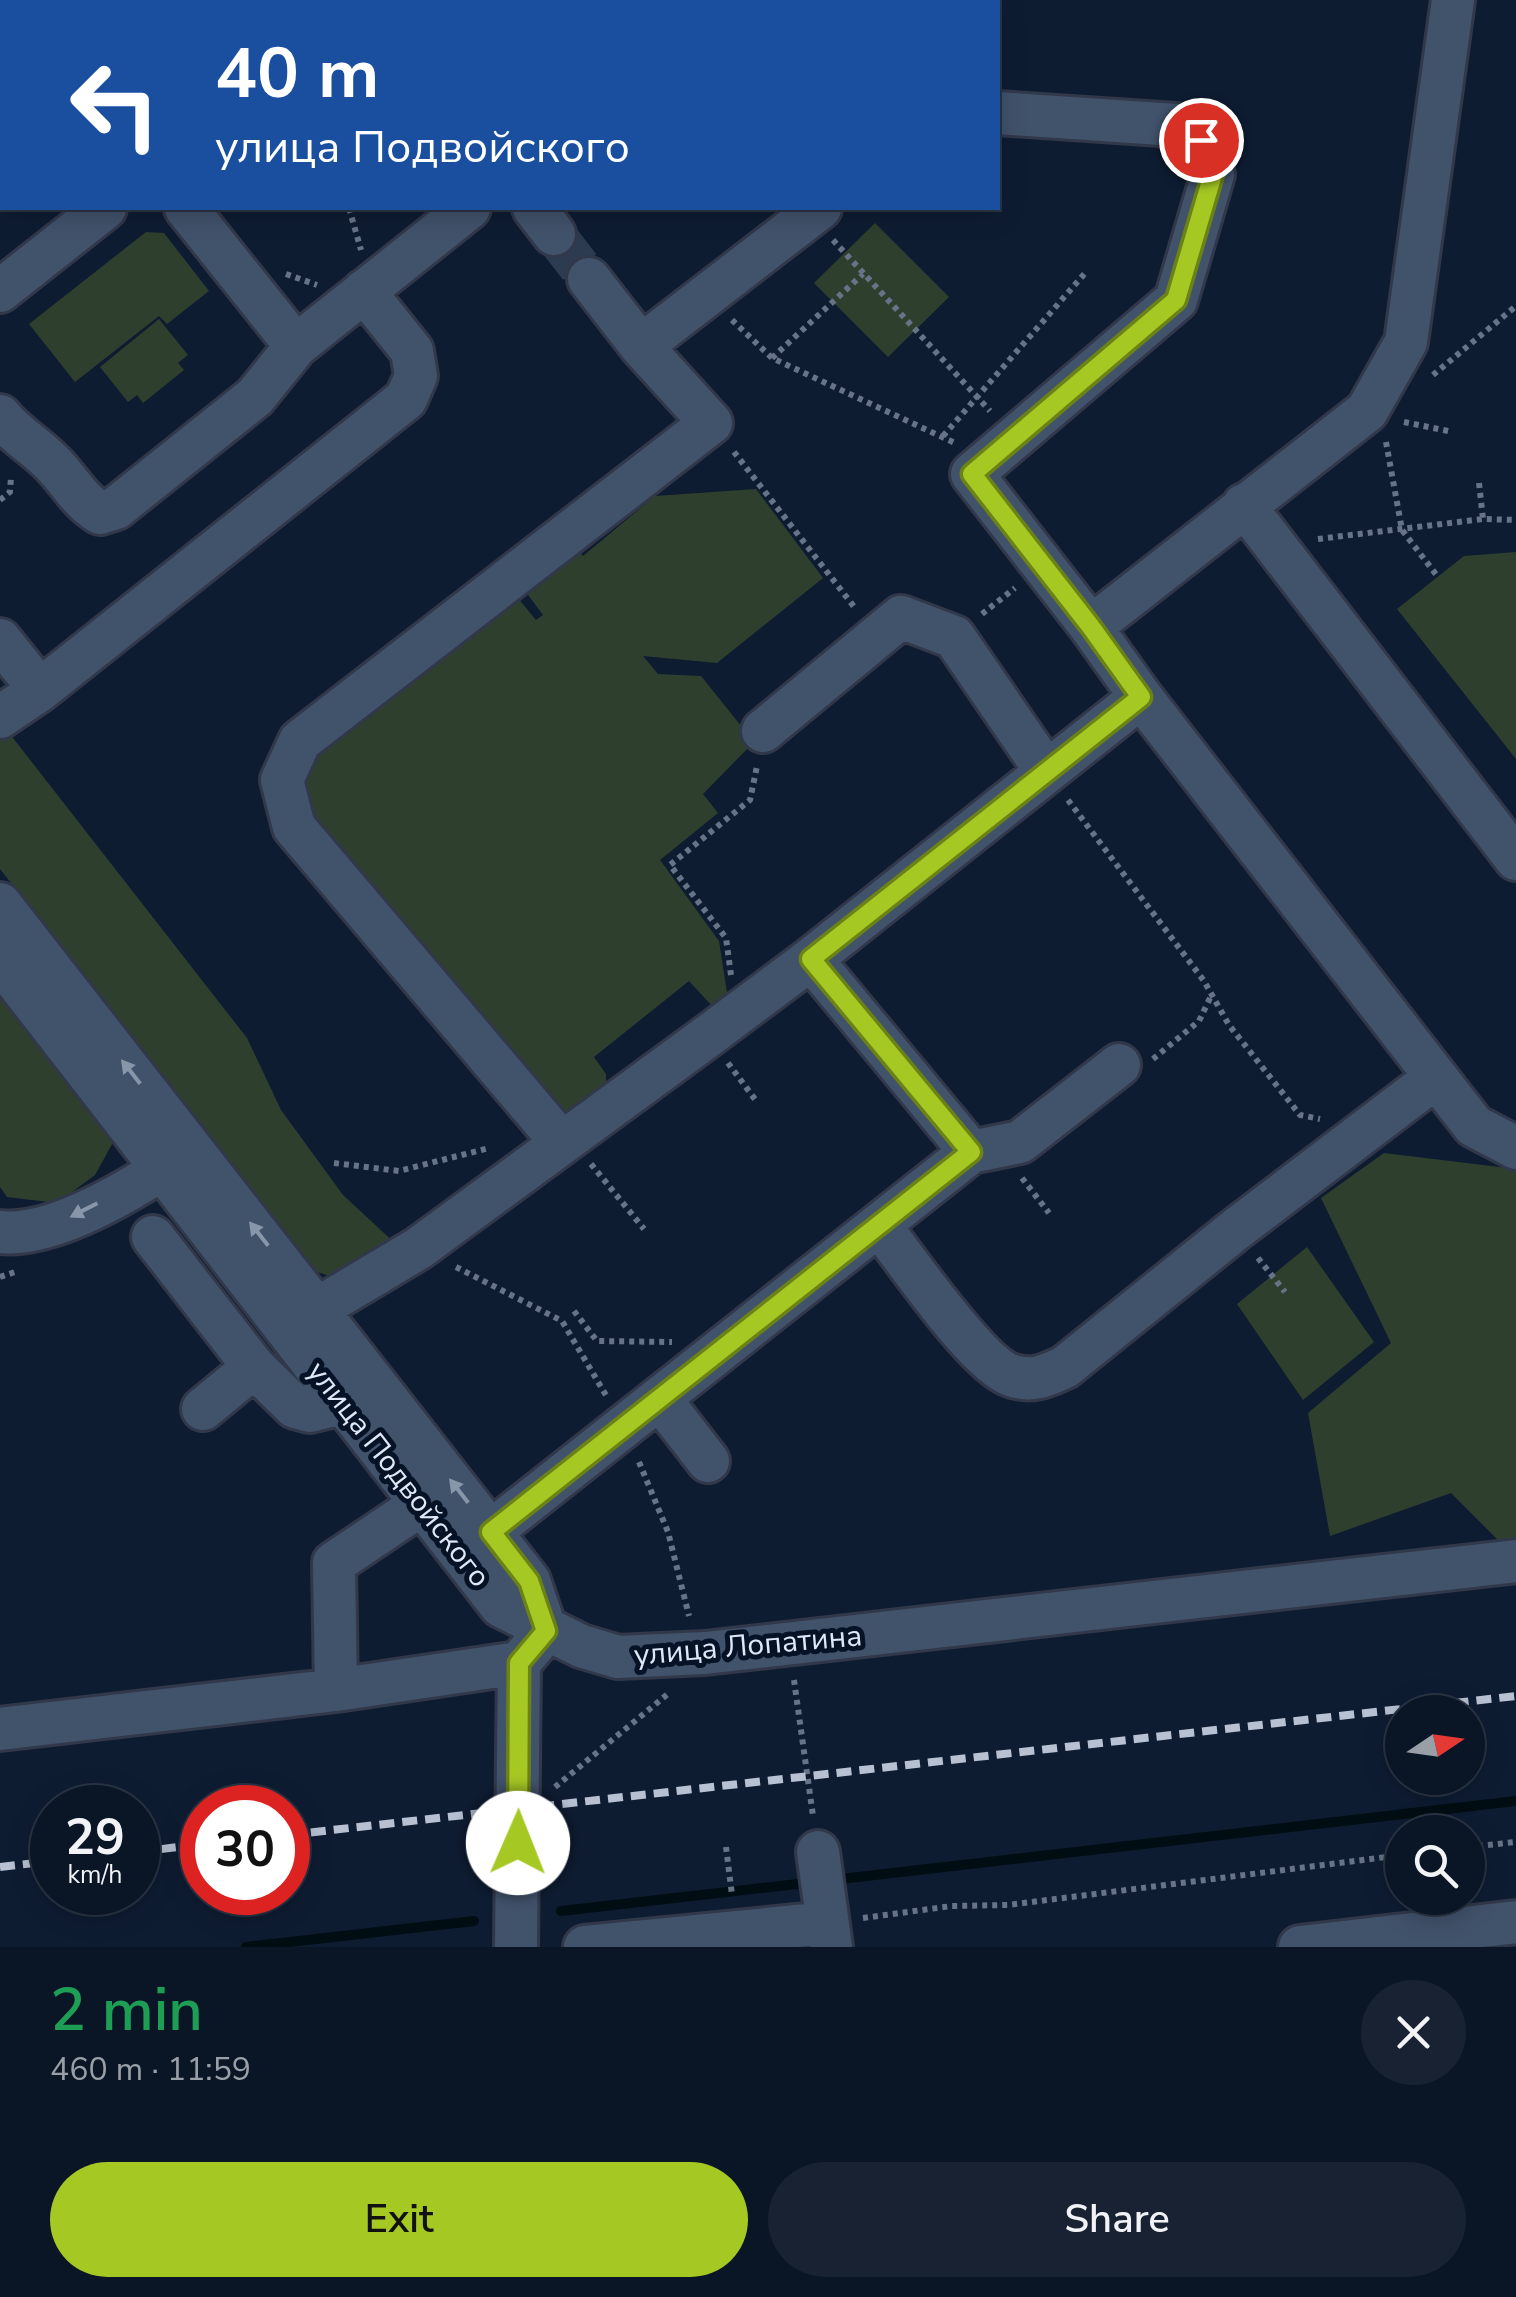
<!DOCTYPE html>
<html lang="en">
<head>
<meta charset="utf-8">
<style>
	body { margin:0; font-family:"Nunito Sans",sans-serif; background:#182232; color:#f1f3f6; height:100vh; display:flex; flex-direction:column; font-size:38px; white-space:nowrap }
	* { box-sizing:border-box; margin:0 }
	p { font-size:32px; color:#999fa7 }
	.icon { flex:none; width:55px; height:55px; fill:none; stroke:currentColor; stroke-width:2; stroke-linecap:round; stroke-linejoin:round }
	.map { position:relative; height:1947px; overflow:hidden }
	.drawer { display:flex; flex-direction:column; background:#0a1526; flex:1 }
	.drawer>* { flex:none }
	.guide { position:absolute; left:0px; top:0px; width:1000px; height:210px; box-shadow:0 5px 25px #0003,0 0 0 2px #2a3443; background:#1a4fa0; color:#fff; overflow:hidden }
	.needle { width:65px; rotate:77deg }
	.tools { position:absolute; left:1385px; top:1695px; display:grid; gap:20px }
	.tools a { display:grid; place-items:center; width:100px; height:100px; border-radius:50%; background:#0a1526; box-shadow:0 5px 25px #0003,0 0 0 2px #2a3443; font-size:50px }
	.speed { position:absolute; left:30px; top:1785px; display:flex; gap:20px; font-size:50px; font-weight:700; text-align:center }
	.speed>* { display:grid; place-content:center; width:130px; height:130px; border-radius:50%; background:#0a1526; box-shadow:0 5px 25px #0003,0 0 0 2px #2a3443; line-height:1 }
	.speed small { font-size:25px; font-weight:400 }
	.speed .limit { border:15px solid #d22; background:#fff; color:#111 }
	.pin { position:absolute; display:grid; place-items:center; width:85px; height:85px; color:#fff; margin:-42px; border:5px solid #fff; border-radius:50%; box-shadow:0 2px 10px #0007 }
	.me { position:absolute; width:110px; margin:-55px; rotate:1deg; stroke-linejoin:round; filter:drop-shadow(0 0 8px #0008) }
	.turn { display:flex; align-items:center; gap:35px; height:210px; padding:0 50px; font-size:45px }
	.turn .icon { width:130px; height:130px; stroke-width:2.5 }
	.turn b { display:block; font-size:70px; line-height:85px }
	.round { display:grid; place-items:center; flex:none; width:105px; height:105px; border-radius:52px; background:#182232 }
	.summary { display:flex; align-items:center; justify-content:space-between; height:170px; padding:0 50px }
	h1 { font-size:60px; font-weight:600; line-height:75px; color:#1e9e55 }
	.primary-button { display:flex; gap:20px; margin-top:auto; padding:20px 50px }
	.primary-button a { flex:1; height:115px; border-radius:60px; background:#a5c823; color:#111; font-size:40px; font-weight:600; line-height:115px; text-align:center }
	.primary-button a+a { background:#182232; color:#f1f3f6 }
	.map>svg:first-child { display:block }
	.green { fill:#2f3f2e }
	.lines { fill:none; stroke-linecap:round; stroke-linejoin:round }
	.stream { stroke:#000e14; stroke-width:10 }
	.minor-tunnel { stroke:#2d3b50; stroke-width:42; stroke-dasharray:42 21; stroke-linecap:butt }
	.minor-casing { stroke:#31384a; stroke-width:48 }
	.path { stroke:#677386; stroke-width:6; stroke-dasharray:5 5; stroke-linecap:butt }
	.minor { stroke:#41526b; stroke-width:42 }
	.rail { stroke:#b7c1d2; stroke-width:8; stroke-dasharray:15 8; stroke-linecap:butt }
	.oneway { fill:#8896aa }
	.route-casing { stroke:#6b8217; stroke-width:25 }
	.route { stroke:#a5c823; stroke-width:18 }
	.labels { text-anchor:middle; stroke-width:10; stroke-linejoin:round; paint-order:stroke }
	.street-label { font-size:30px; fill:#dee8f7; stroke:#061327 }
</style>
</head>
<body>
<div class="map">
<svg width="1516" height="1947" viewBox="0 0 1516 1947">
	<rect width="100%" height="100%" fill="#0e1c32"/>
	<path class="green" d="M875,223L949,297L888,357L814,283Z
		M146,232L164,233L209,291L167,324L159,316L75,382L29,324Z
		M159,319L188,355L178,363L184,370L143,403L137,395L128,402L100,367Z
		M756,489L823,578L717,663L643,656L658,674L701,676L754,742L703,794L718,813L660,860L719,941L728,999L714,1008L689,981L594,1057L606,1074V1088L572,1114L556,1112L312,824L298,781L315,745L513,592L536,620L543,615L517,580L569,540L583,556L655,496Z
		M1516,552V759L1397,609L1464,556Z
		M6,729L247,1038L281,1110L343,1195L398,1246L330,1276L317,1272L0,869V733Z
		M0,986L116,1137L95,1175L57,1203L7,1197L0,1187Z
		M1384,1153L1516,1169V1539L1499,1541L1451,1493L1330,1536L1308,1413L1391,1343L1321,1198Z
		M1307,1247L1374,1342L1303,1400L1237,1304Z"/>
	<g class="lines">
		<path class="stream" d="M832,1880L1516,1801
			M561,1911L815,1882
			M246,1947L474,1921"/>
		<path class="minor-tunnel" d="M554,234L589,279"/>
		<g class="minor-casing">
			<path id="minor" d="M368,0L370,2
				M45,2L48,0
				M744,2L747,0
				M0,38L2,36
				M998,113L1176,125L1201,140L1213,174L1176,300L972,474L1091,627
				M186,208L296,346
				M534,208L554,234
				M0,291L105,208
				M641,346L820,208
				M0,416C16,436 38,447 55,466C71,483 80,501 100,513L116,508L255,397L296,346L469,208
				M1244,505L1516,859
				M0,640L40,690
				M1141,697L1474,1126L1516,1148
				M0,717L40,690L406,399L416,376L412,351L364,291
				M763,731L901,617L954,637L1046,771
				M0,904L529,1581L546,1631
				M0,960L501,1606L581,1646L618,1657L705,1653L1516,1561
				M562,1143L294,827L282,780L300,741L711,423L641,346L589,279
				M971,1152L1020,1142L1119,1065
				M880,1226C905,1258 979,1367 1013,1376C1033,1382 1046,1376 1065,1367L1235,1230L1435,1078
				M0,1232C55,1238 138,1186 183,1155
				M153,1237L254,1367L295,1407L310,1411L326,1407L339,1397
				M288,1331L317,1309L419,1248L708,1036L811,959L1141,697L1091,627L1367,411L1406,342L1453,0
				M660,1399L708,1461
				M203,1409L254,1367
				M470,1548L971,1152L811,959
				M336,1690L334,1563L422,1504
				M0,1729L336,1690L519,1663L546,1631
				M818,1852L831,1947
				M516,1947L519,1663
				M585,1947L827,1923
				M1300,1947L1516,1922"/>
		</g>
		<path class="path" d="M252,0L254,2
			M482,0L483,2
			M543,2L546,0
			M349,208L361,250
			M833,240L990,411
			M286,274L317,285
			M732,320L772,358L955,443
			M772,358L863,274
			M1433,375L1516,306
			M1404,422L1453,432
			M943,436L1086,272
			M1386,442L1402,530L1438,577
			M734,452L855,608
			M1479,483L1483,519
			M0,500L10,492L11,476
			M1318,539L1483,519L1516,520
			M982,614L1015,588
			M1068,800L1204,981L1229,1025L1300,1115L1320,1119
			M731,975L726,938L670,865L750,800L757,766
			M1153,1059L1199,1021L1211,996
			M728,1063L757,1102
			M334,1163L399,1171L489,1148
			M591,1164L644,1229
			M1022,1178L1049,1213
			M1258,1258L1285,1292
			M456,1267L562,1321L607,1397
			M0,1277L18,1271
			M574,1311L597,1341L672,1342
			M639,1462L668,1532L689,1616
			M794,1680L813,1816
			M555,1787L669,1693
			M726,1847L732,1895
			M1468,1847L1516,1842
			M863,1918L952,1906L1008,1905L1402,1855"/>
		<use href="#minor" class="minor"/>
		<path class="rail" d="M288,1835L1516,1696
			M138,1852L202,1844
			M0,1867L52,1861"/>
	</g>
	<defs><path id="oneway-solid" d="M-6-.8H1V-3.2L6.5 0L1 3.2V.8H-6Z" transform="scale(2.5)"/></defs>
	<g class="oneway">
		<use href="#oneway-solid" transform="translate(131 1072) rotate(-128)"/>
		<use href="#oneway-solid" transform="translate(84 1210) rotate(153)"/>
		<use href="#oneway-solid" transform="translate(259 1234) rotate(-128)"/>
		<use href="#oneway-solid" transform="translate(459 1491) rotate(-128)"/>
	</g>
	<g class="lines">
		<g class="route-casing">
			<path id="route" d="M518,1843L519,1663L546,1631L529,1581L491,1532L971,1152L811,959L1141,697L1091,627L972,474L1176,300L1213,174L1201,140"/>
		</g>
		<use href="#route" class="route"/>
	</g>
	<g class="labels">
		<g class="street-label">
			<text transform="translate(399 1474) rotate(52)" y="10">улица Подвойского</text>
			<text transform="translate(748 1645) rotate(-5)" y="10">улица Лопатина</text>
		</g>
	</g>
</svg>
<div class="tools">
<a><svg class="needle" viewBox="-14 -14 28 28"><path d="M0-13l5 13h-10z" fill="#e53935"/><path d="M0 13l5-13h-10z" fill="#999fa7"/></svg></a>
<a><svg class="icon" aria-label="search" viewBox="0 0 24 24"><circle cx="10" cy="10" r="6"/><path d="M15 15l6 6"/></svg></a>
</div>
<div class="speed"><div>29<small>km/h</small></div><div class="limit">30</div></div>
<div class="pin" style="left:1201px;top:140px;background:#d93025"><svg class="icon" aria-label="arrive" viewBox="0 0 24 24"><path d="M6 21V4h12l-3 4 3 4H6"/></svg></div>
<svg class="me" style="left:518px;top:1843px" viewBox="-20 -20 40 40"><circle r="19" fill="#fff"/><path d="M0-13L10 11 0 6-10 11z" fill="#a5c823"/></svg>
<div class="guide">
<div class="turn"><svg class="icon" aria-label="left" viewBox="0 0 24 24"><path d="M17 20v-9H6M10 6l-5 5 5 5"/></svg><div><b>40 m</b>улица Подвойского</div></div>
</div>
</div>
<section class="drawer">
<div class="summary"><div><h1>2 min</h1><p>460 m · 11:59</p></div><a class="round"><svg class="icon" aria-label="close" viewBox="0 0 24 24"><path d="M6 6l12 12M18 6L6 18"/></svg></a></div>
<div class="primary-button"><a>Exit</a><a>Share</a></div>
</section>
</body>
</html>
